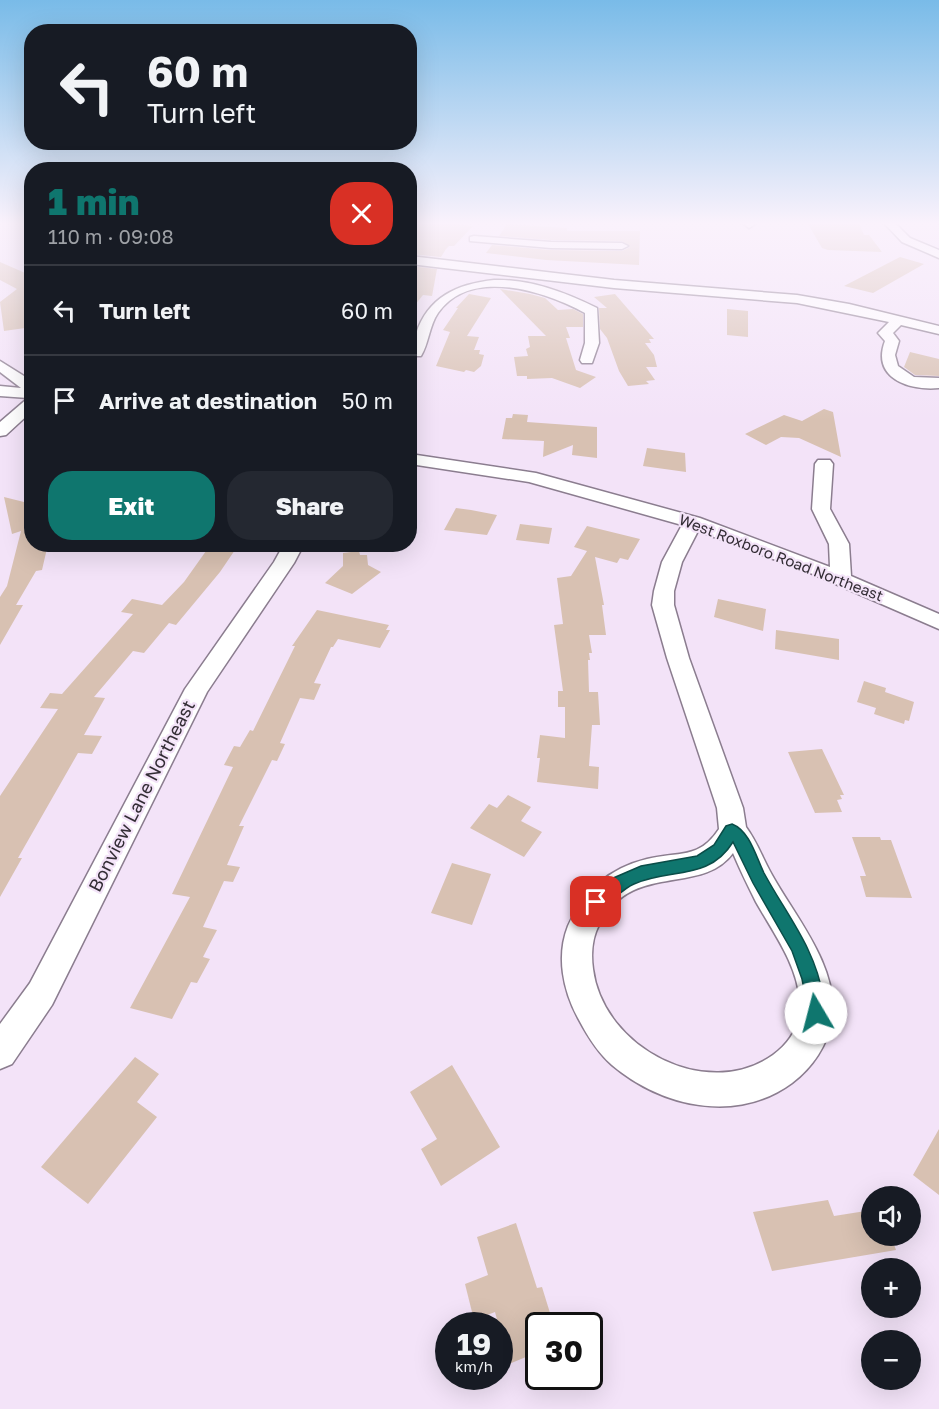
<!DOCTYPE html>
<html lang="en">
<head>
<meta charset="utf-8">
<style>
	body { margin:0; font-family:"Golos Text",sans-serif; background:#242831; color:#f1f3f6; height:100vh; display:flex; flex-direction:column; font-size:22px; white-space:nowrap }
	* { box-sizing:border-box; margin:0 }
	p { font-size:20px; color:#9ea1a6 }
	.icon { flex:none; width:33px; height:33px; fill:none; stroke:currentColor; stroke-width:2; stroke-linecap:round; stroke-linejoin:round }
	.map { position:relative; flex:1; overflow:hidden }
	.drawer { position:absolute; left:24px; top:162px; width:393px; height:390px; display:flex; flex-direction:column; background:#171b24; border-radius:24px; box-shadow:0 6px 24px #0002 }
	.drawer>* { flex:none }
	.guide { position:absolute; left:24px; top:24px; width:393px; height:126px; border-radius:24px; box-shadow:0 6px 24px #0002; background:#171b24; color:#f1f3f6; overflow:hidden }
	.controls { position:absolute; left:861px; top:1186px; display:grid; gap:12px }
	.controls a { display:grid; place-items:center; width:60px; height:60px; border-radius:50%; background:#171b24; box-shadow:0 6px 24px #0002; font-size:30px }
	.speed { position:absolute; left:435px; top:1312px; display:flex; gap:12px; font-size:30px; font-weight:700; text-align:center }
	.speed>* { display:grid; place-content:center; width:78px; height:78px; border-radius:50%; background:#171b24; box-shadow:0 6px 24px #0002; line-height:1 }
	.speed small { font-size:15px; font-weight:400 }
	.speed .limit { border:3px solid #111; border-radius:9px; background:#fff; color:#111 }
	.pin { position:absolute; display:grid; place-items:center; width:51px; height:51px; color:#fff; margin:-26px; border-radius:12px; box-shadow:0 3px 9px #0006 }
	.me { position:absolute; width:66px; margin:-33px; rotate:352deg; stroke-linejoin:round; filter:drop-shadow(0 0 4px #0008) }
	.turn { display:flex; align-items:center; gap:21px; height:126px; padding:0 24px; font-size:27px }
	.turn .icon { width:78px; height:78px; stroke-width:2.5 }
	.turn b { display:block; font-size:42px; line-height:51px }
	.round { display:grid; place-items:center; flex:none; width:63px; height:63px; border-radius:24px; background:#242831 }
	.headline { display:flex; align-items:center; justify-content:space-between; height:102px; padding:0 24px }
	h1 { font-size:36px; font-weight:800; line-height:45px; color:#0f766e }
	.action { display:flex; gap:12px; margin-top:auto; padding:12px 24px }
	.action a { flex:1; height:69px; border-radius:24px; background:#0f766e; color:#fff; font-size:24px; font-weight:800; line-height:69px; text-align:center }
	.action a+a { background:#242831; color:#f1f3f6 }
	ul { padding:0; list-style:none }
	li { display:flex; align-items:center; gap:18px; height:90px; padding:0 24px; border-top:2px solid #363941 }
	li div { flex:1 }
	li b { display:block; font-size:22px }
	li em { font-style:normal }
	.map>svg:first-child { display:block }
	.building { fill:#d8c1b2 }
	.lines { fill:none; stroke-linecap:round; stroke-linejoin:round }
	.minor-casing { stroke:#8b7d8f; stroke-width:3 }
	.minor { fill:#fff; fill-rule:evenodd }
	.route { fill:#0f766e; stroke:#0a4d48; stroke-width:1.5 }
	.labels { text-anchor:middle; stroke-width:4.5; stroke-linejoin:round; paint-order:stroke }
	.far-street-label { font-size:15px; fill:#332d35; stroke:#f3e3f8 }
	.street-label { font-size:18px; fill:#332d35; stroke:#f3e3f8 }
</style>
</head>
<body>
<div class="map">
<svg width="939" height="1409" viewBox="0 0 939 1409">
	<rect width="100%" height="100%" fill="#f3e3f8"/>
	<path class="building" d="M410,224H452L473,226L454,246H449L446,249L441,257L410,254Z
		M507,224L567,228V231H640L639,265L546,260L486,253L492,245L551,250L622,251L630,247L622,241L551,240L499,236Z
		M808,224H859L864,235H869L882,252L828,250L822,248Z
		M900,257L924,264L873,293L844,286Z
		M0,262L32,276V327L4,331L0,302L17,289L0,280Z
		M410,266L437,269L432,296L423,295L410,311Z
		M500,289L530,294L545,298L558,310L573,309L583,314V327H566L570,338H566L576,370L596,377L580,388L552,378L527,379V376H517L514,357L528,356L526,349L530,347L528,336H546Z
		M469,294L491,298L467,336L479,337L474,350H480L479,354L484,355L481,366L474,372L466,370L464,372L436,366L450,332L443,330L458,308H456Z
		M615,294L654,339H649L651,343H645L654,355L657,367H646L655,380L646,381L649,384L628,386L619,371L607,338L600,329L599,308H607L594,297Z
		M727,309L748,311V337L727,335Z
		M910,352L939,359V376L915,375L904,367Z
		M824,409L833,412L841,457L799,438L781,437L766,445L745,434L784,415L802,421Z
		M513,414L528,415L527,422L597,427V458L572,455L573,445L543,457L544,441L502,439L506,418H512Z
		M647,448L685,453L686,472L643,466Z
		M4,497L32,504V544H48L42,570L36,571L16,605H23L0,645V597L7,586L21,531L12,534Z
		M456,508L471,510L497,515L487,535L444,530Z
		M520,524L552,528L549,544L516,540Z
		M587,526L640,539L628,560L620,558L617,563L595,557L604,605H602L606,635H589L592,653H589L590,660H588L589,692H598L600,725H592L589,766L599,767L598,789L537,782L540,758H537L540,735L565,738V707H558V691H563L554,625L563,624L557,578L571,576L587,551L574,547Z
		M211,544H239L220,572L176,625L169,623L144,653L133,651L94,697L105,698L84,735L102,736L92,754L78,753L18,858H22L0,897V796L58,709L40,708L50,693L62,694L133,614L121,612L132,599L162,605L184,582Z
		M359,551L360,555H367L368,565L381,572L352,594L325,583L343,566V553Z
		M718,599L766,609L763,631L714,617Z
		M317,610L389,625L386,630H390L380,648L338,639L333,647H331L314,683L321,684L314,700L300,698L280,743L285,744L277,761L272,760L239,826H244L227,865L240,867L233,882L224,881L203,927L217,930L203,957L210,959L197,983L191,982L172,1019L130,1008L190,897L172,894L233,767L224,765L234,746L240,747L250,730L253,731L295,646H292Z
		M776,630L839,639V660L775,649Z
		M864,681L886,688L885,692L914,702L909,721L905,720L904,724L874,714L876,708L857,702Z
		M822,749L844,795H840L842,799L837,800L842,812L815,813L788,752Z
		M508,795L531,807L521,821L542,832L524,857L470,828L489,804L497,808Z
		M852,837H880L881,840H891L912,898L866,897L860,876H866Z
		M452,863L491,874L472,925L431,913Z
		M135,1057L159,1074L137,1102L157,1117L88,1204L41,1167Z
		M452,1065L500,1147L441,1186L421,1149L437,1139L410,1092Z
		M939,1129V1195L913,1175Z
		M828,1200L834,1216L872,1210V1236H891L896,1250L772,1271L753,1212Z
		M516,1223L537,1288L542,1287L554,1326H538V1352L509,1364L495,1312L474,1320L465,1284L488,1275L477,1237Z"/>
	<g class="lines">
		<g class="minor-casing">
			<path id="minor" d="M744,224H754V225L749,228Z
				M885,224H896L910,238L939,250V258L902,242Z
				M474,236L551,242L622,243L628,246L622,249L551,248L470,241V237Z
				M410,256L614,280L797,295L849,304L939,326V334L901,325L893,333L899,341L895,355L898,366L914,377L939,378V388C909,391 871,378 885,341L878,333L889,322L797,303L614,288L410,264Z
				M494,280C531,279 564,292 597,308L599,343L592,363H582L580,360L585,343V313C546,292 471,266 438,313C429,326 429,343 421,356H411C409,349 413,341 416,334C428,297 457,284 494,280Z
				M0,361L32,381V411L6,435L0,436V422L28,398L0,396V386L21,388L0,372Z
				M410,454L536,473L700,518L830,567L829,544L812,509L815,464L818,460H830L833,464L830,509L849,544L851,576L939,614V629L808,572L698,531L682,562L674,591V605L689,658L743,808L746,827C757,842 763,859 772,875C796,918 839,967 832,1019C828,1045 812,1068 792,1083C736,1124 662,1107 612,1065C597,1052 587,1035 578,1018C563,990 556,956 568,926C583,891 610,868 647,859C678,851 699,860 719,829L717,808L667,658L652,605L654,591L662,562L682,525L529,482L410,464ZM733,853C740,870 748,886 756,902C774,934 797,964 800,1001C801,1024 792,1041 773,1055C707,1102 603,1048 593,969C591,955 592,938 599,925C632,860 700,897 733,853Z
				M284,544H304L294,563L207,692L52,1005L12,1064L0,1069V1024L30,983L185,689L274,562Z"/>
		</g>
		<use href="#minor" class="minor"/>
	</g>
	<linearGradient id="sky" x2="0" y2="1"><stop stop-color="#79bbe8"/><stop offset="0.53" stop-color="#faf2fc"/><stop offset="1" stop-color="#faf2fc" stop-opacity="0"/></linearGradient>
	<rect width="939" height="421" fill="url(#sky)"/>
	<path class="route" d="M732,824C750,831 756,857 764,873C786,914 816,949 823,997C824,1006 826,1012 823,1020L816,1022L810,1020L802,979L792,951L753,883L733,842C709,881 670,868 634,884C620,890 610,905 596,910L590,908L588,902L590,897L611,879L641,866L697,856L714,845L726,826Z"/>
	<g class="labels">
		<g class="far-street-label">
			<text transform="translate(781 558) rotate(21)" y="5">West Roxboro Road Northeast</text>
		</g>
		<g class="street-label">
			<text transform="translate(142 796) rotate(-63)" y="6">Bonview Lane Northeast</text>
		</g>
	</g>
</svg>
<div class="controls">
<a><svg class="icon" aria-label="sound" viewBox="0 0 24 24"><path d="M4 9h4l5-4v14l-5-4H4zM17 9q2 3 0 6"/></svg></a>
<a>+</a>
<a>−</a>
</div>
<div class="speed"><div>19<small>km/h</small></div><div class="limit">30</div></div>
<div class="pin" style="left:596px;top:902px;background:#d93025"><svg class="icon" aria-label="arrive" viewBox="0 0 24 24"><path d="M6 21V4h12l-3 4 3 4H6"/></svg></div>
<svg class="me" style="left:816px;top:1013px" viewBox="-20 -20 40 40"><circle r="19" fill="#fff"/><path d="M0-13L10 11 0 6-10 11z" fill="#0f766e"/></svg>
<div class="guide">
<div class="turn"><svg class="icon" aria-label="left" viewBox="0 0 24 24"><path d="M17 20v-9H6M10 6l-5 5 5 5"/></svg><div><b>60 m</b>Turn left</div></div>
</div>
<section class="drawer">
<div class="headline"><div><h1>1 min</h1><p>110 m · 09:08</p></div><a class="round" style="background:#d93025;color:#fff"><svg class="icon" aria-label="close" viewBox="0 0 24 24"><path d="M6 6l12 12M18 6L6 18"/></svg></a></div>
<ul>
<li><svg class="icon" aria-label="left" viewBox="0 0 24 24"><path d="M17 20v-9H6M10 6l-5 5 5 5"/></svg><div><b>Turn left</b></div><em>60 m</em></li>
<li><svg class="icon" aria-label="arrive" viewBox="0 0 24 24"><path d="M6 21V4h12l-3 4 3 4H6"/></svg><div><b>Arrive at destination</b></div><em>50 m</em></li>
</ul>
<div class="action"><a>Exit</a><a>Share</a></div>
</section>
</div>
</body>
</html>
